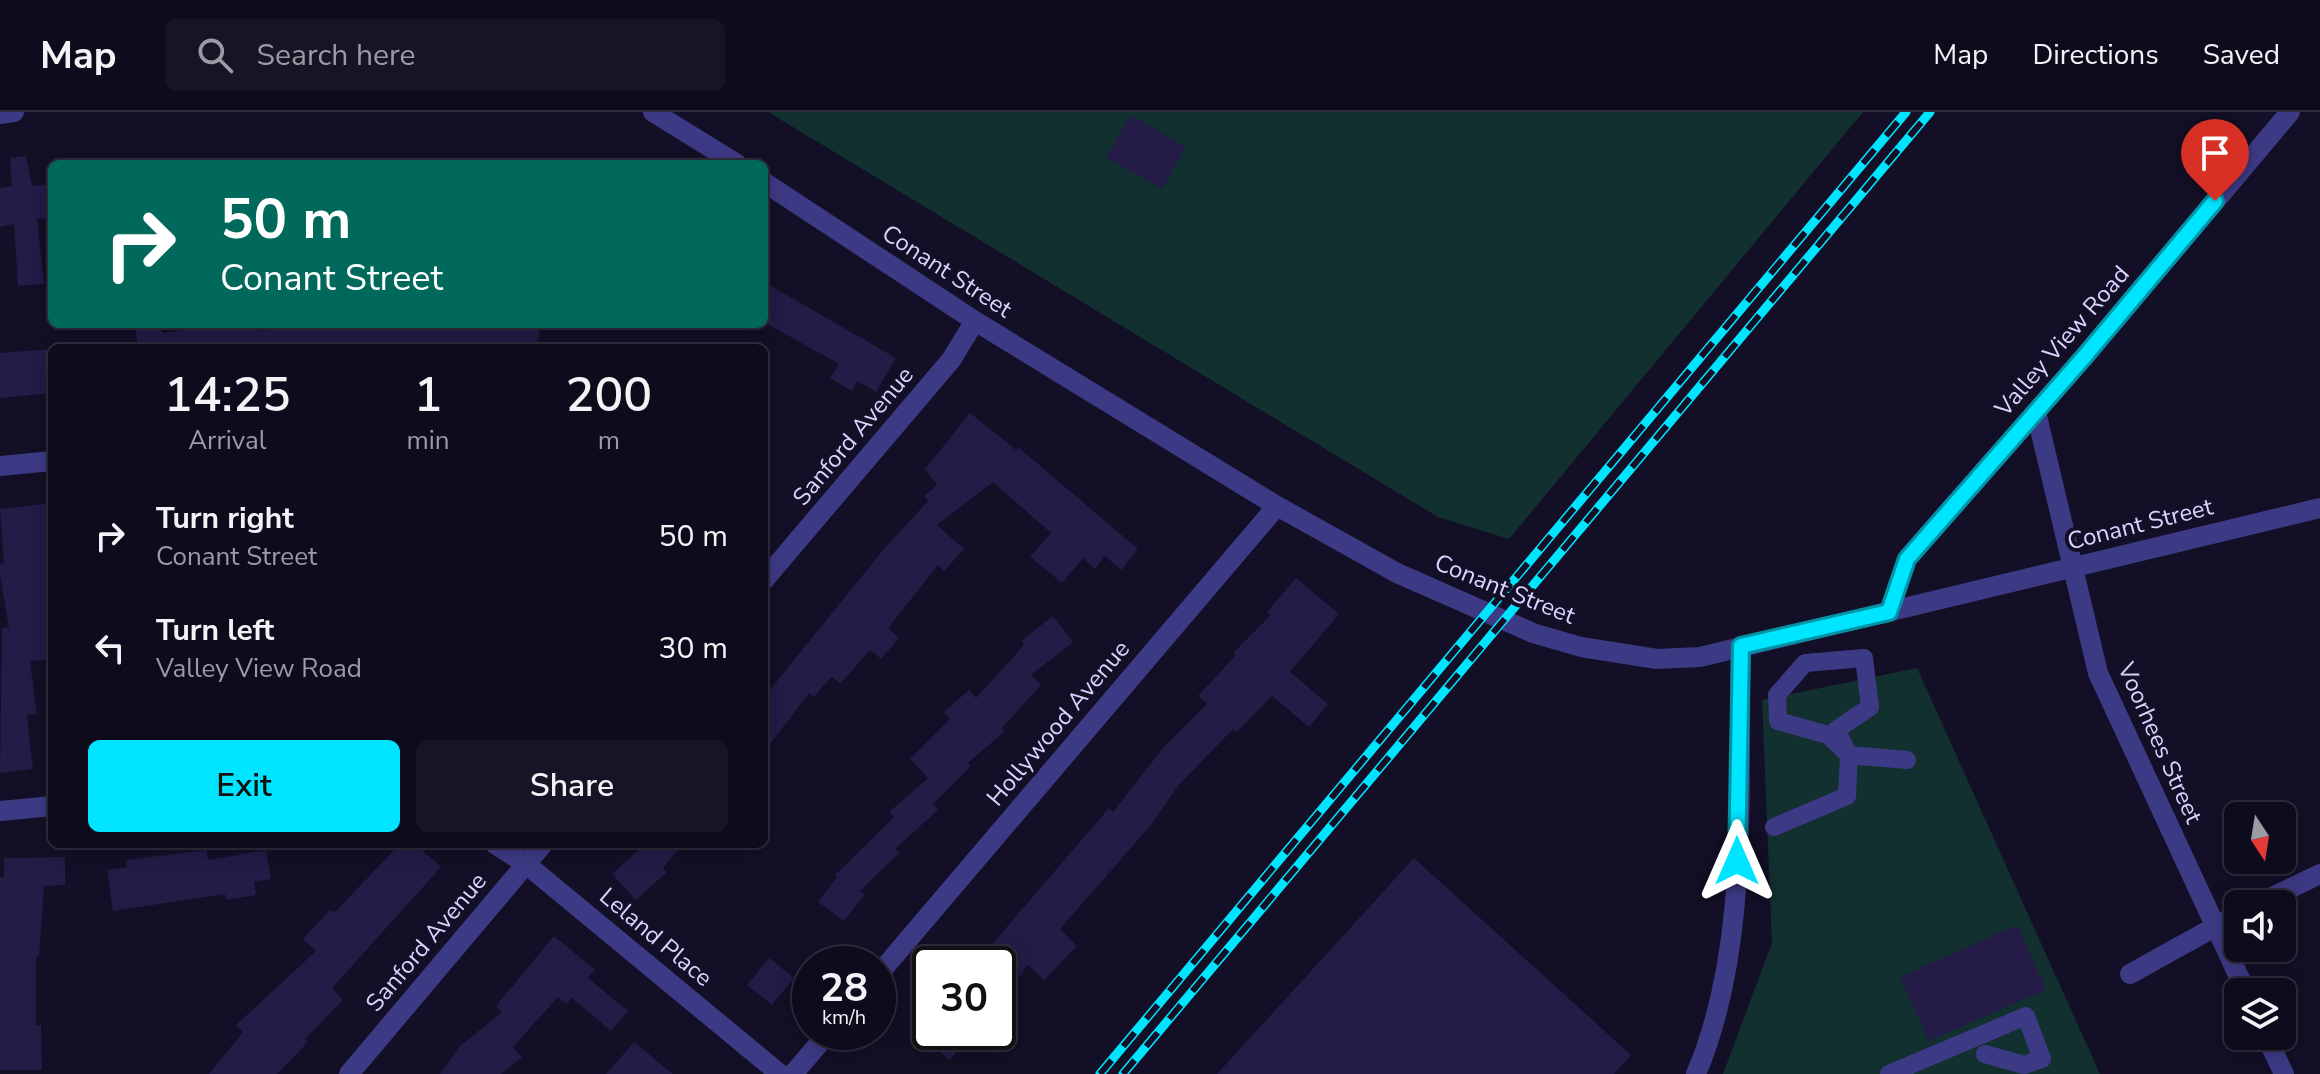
<!DOCTYPE html>
<html lang="en">
<head>
<meta charset="utf-8">
<style>
	body { margin:0; font-family:"Nunito Sans",sans-serif; background:#171425; color:#f1f3f6; height:100vh; display:flex; flex-direction:column; font-size:30px; white-space:nowrap }
	* { box-sizing:border-box; margin:0 }
	p { font-size:26px; color:#9b9ba3 }
	.icon { flex:none; width:44px; height:44px; fill:none; stroke:currentColor; stroke-width:2; stroke-linecap:round; stroke-linejoin:round }
	.map { position:relative; flex:1; overflow:hidden }
	.drawer { position:absolute; left:48px; top:232px; width:720px; height:504px; display:flex; flex-direction:column; background:#0e0b1c; border-radius:12px; box-shadow:0 4px 20px #0003,0 0 0 2px #2e2b3b }
	.drawer>* { flex:none }
	.guide { position:absolute; left:48px; top:48px; width:720px; height:168px; border-radius:12px; box-shadow:0 4px 20px #0003,0 0 0 2px #2e2b3b; background:#00695c; color:#fff; overflow:hidden }
	.needle { width:52px; rotate:168deg }
	.fabs { position:absolute; left:2224px; top:690px; display:grid; gap:16px }
	.fabs a { display:grid; place-items:center; width:72px; height:72px; border-radius:12px; background:#0e0b1c; box-shadow:0 4px 20px #0003,0 0 0 2px #2e2b3b; font-size:40px }
	.speed { position:absolute; left:792px; top:834px; display:flex; gap:16px; font-size:40px; font-weight:700; text-align:center }
	.speed>* { display:grid; place-content:center; width:104px; height:104px; border-radius:50%; background:#0e0b1c; box-shadow:0 4px 20px #0003,0 0 0 2px #2e2b3b; line-height:1 }
	.speed small { font-size:20px; font-weight:400 }
	.speed .limit { border:4px solid #111; border-radius:12px; background:#fff; color:#111 }
	.pin { position:absolute; display:grid; place-items:center; width:68px; height:68px; color:#fff; margin:-82px -34px; border-radius:50% 50% 50% 0; rotate:-45deg; box-shadow:0 0 8px #0007 }
	.pin .icon { rotate:45deg }
	.me { position:absolute; width:88px; margin:-44px; rotate:0deg; stroke-linejoin:round; filter:drop-shadow(0 0 6px #0008) }
	.turn { display:flex; align-items:center; gap:28px; height:168px; padding:0 40px; font-size:36px }
	.turn .icon { width:104px; height:104px; stroke-width:2.5 }
	.turn b { display:block; font-size:56px; line-height:68px }
	.eta { display:flex; justify-content:space-evenly; align-items:center; height:136px; text-align:center }
	.eta b { font-size:48px; font-weight:600; line-height:56px }
	.cta { display:flex; gap:16px; margin-top:auto; padding:16px 40px }
	.cta a { flex:1; height:92px; border-radius:12px; background:#00e5ff; color:#111; font-size:32px; font-weight:600; line-height:92px; text-align:center }
	.cta a+a { background:#171425; color:#f1f3f6 }
	ul { padding:0; list-style:none }
	li { display:flex; align-items:center; gap:24px; height:112px; padding:0 40px }
	li div { flex:1 }
	li b { display:block; font-size:30px }
	li em { font-style:normal }
	header { display:flex; align-items:center; gap:48px; box-sizing:border-box; height:112px; padding:0 40px; background:#0e0b1c; border-bottom:2px solid #2e2b3b }
	header strong { font-size:38px }
	nav { display:flex; gap:44px; margin-inline-start:auto; font-size:28px }
	.search { width:560px; height:72px; background:#171425; display:flex; align-items:center; gap:20px; box-sizing:border-box; padding:0 28px; border-radius:12px; color:#9b9ba3; font-size:30px }
	.map>svg:first-child { display:block }
	.green { fill:#12302f }
	.building { fill:#241b47 }
	.lines { fill:none; stroke-linecap:round; stroke-linejoin:round }
	.pedestrian { stroke:#3d3a85; stroke-width:18 }
	.minor { stroke:#3d3a85; stroke-width:20 }
	.rail-casing { stroke:#00e5ff; stroke-width:9 }
	.rail { stroke:#130f26; stroke-width:6; stroke-dasharray:18; stroke-linecap:butt }
	.route-casing { stroke:#0095a6; stroke-width:20 }
	.route { stroke:#00e5ff; stroke-width:14 }
	.labels { text-anchor:middle; stroke-width:8; stroke-linejoin:round; paint-order:stroke }
	.street-label { font-size:24px; fill:#d9d4ff; stroke:#130f26 }
</style>
</head>
<body>
<header>
<strong>Map</strong>
<div class="search"><svg class="icon" aria-label="search" viewBox="0 0 24 24"><circle cx="10" cy="10" r="6"/><path d="M15 15l6 6"/></svg>Search here</div>
<nav><a>Map</a><a>Directions</a><a>Saved</a></nav>
</header>
<div class="map">
<svg width="2320" height="962" viewBox="0 0 2320 962">
	<rect width="100%" height="100%" fill="#130f26"/>
	<path class="green" d="M768,0H1863L1509,427L1438,405Z
		M1917,556L2100,962H1723L1772,831L1762,588Z"/>
	<path class="building" d="M1131,3L1186,35L1162,77L1106,45Z
		M26,44L32,74L52,72V106L37,107L44,172L18,174L14,112L0,115V76L12,74L10,46Z
		M764,170L896,246L876,280L857,269L852,279L830,266L839,252L764,210Z
		M135,212H161L162,221L219,212H260L261,219L303,212H541L537,236H138Z
		M52,237V281L0,286V241Z
		M970,301L1016,338L1018,335L1138,437L1121,458L1105,444L1095,457L1083,446L1062,471L1030,445L1051,421L993,370L937,413L964,437L944,459L938,453L888,516L899,526L881,547L870,538L840,572L832,564L814,585L809,581L764,640V585L884,437L928,389L924,384L937,373L925,357Z
		M52,391V437H47L52,471V548L30,549L37,602L27,603L33,657L0,661L2,516H9L0,463V452L4,451L0,397Z
		M1296,466L1339,502L1290,560L1328,592L1309,615L1272,584L1237,620L1233,617L1178,674L1151,713L1060,817L1077,834L1044,868L1028,853L998,894V852H975L1109,696L1113,700L1163,636L1207,592L1198,584L1236,543L1234,540L1271,503L1267,500Z
		M1053,504L1073,530L1031,563L1041,573L1002,616L1005,619L968,651L971,654L933,692L938,698L895,737L899,741L860,779L865,782L844,809L818,790L837,765L835,763L894,705L889,700L928,666L910,647L950,607L944,600L969,578L976,586L1024,533L1021,529Z
		M400,732H415L441,755L332,876L343,888L305,927L308,930L277,962H209L243,920L236,913L316,839L303,827L330,798L334,801Z
		M645,732H683L663,756L667,760L636,788L612,762Z
		M206,738L208,748L266,738L271,767L254,770L256,783L226,788L225,782L113,799L107,758L127,755L126,748Z
		M65,745V773L44,774L39,845H36V913H41L42,958H0V765H4V746Z
		M1414,746L1631,943L1614,962H1217Z
		M2017,813L2046,877L1929,929L1900,865Z
		M554,824L595,858L588,866L628,899L611,919L572,886L566,892L558,885L513,935L522,945L501,962H440L460,934L502,900L496,894Z
		M769,846L794,866L772,893L747,873Z
		M916,920H974L950,948Z
		M634,930L673,962H606Z"/>
	<g class="lines">
		<path class="pedestrian" d="M1774,715L1847,684L1849,643L1828,623L1778,609L1777,583L1805,551L1864,546L1870,595L1836,618L1849,643L1907,648
			M1889,962L2026,904L2042,947L2024,953L1985,942"/>
		<path class="minor" d="M653,0L737,52
			M0,2L14,0
			M764,70L975,209L1277,394L1397,461L1533,521L1581,535L1657,547L1700,545L2320,396
			M2036,300L2098,561L2246,880
			M0,354L52,349
			M764,468L951,248L975,209
			M1889,500L1907,447L2084,245L2290,0
			M0,699L52,694
			M495,732L526,752L780,962
			M2258,792L2320,762
			M2130,862L2238,802
			M878,863L1277,394
			M2266,924L2284,962
			M349,962L543,732
			M793,962L829,920
			M1696,962C1751,833 1737,672 1741,534"/>
		<g class="rail-casing">
			<path id="rail" d="M1100,962L1906,0
				M1123,962L1930,0"/>
		</g>
		<use href="#rail" class="rail"/>
	</g>
	<g class="lines">
		<g class="route-casing">
			<path id="route" d="M1737,749L1741,534L1889,500L1907,447L2084,245L2215,89"/>
		</g>
		<use href="#route" class="route"/>
	</g>
	<g class="labels">
		<g class="street-label">
			<text transform="translate(947 159) rotate(33)" y="8">Conant Street</text>
			<text transform="translate(2062 229) rotate(-49)" y="8">Valley View Road</text>
			<text transform="translate(853 324) rotate(-50)" y="8">Sanford Avenue</text>
			<text transform="translate(2140 412) rotate(-14)" y="8">Conant Street</text>
			<text transform="translate(1505 477) rotate(22)" y="8">Conant Street</text>
			<text transform="translate(1058 611) rotate(-50)" y="8">Hollywood Avenue</text>
			<text transform="translate(2160 631) rotate(66)" y="8">Voorhees Street</text>
			<text transform="translate(656 825) rotate(40)" y="8">Leland Place</text>
			<text transform="translate(426 830) rotate(-50)" y="8">Sanford Avenue</text>
		</g>
	</g>
</svg>
<div class="fabs">
<a><svg class="needle" viewBox="-14 -14 28 28"><path d="M0-13l5 13h-10z" fill="#e53935"/><path d="M0 13l5-13h-10z" fill="#9b9ba3"/></svg></a>
<a><svg class="icon" aria-label="sound" viewBox="0 0 24 24"><path d="M4 9h4l5-4v14l-5-4H4zM17 9q2 3 0 6"/></svg></a>
<a><svg class="icon" aria-label="layers" viewBox="0 0 24 24"><path d="M12 4l9 5-9 5-9-5zM3 14l9 5 9-5"/></svg></a>
</div>
<div class="speed"><div>28<small>km/h</small></div><div class="limit">30</div></div>
<div class="pin" style="left:2215px;top:89px;background:#d93025"><svg class="icon" aria-label="arrive" viewBox="0 0 24 24"><path d="M6 21V4h12l-3 4 3 4H6"/></svg></div>
<svg class="me" style="left:1737px;top:749px" viewBox="-20 -20 40 40"><path d="M0-17L14 15 0 8-14 15z" fill="#00e5ff" stroke="#fff" stroke-width="4"/></svg>
<div class="guide">
<div class="turn"><svg class="icon" aria-label="right" viewBox="0 0 24 24"><path d="M7 20v-9h11M14 6l5 5-5 5"/></svg><div><b>50 m</b>Conant Street</div></div>
</div>
<section class="drawer">
<div class="eta">
<div><b>14:25</b><p>Arrival</p></div>
<div><b>1</b><p>min</p></div>
<div><b>200</b><p>m</p></div>
</div>
<ul>
<li><svg class="icon" aria-label="right" viewBox="0 0 24 24"><path d="M7 20v-9h11M14 6l5 5-5 5"/></svg><div><b>Turn right</b><p>Conant Street</p></div><em>50 m</em></li>
<li><svg class="icon" aria-label="left" viewBox="0 0 24 24"><path d="M17 20v-9H6M10 6l-5 5 5 5"/></svg><div><b>Turn left</b><p>Valley View Road</p></div><em>30 m</em></li>
</ul>
<div class="cta"><a>Exit</a><a>Share</a></div>
</section>
</div>
</body>
</html>
